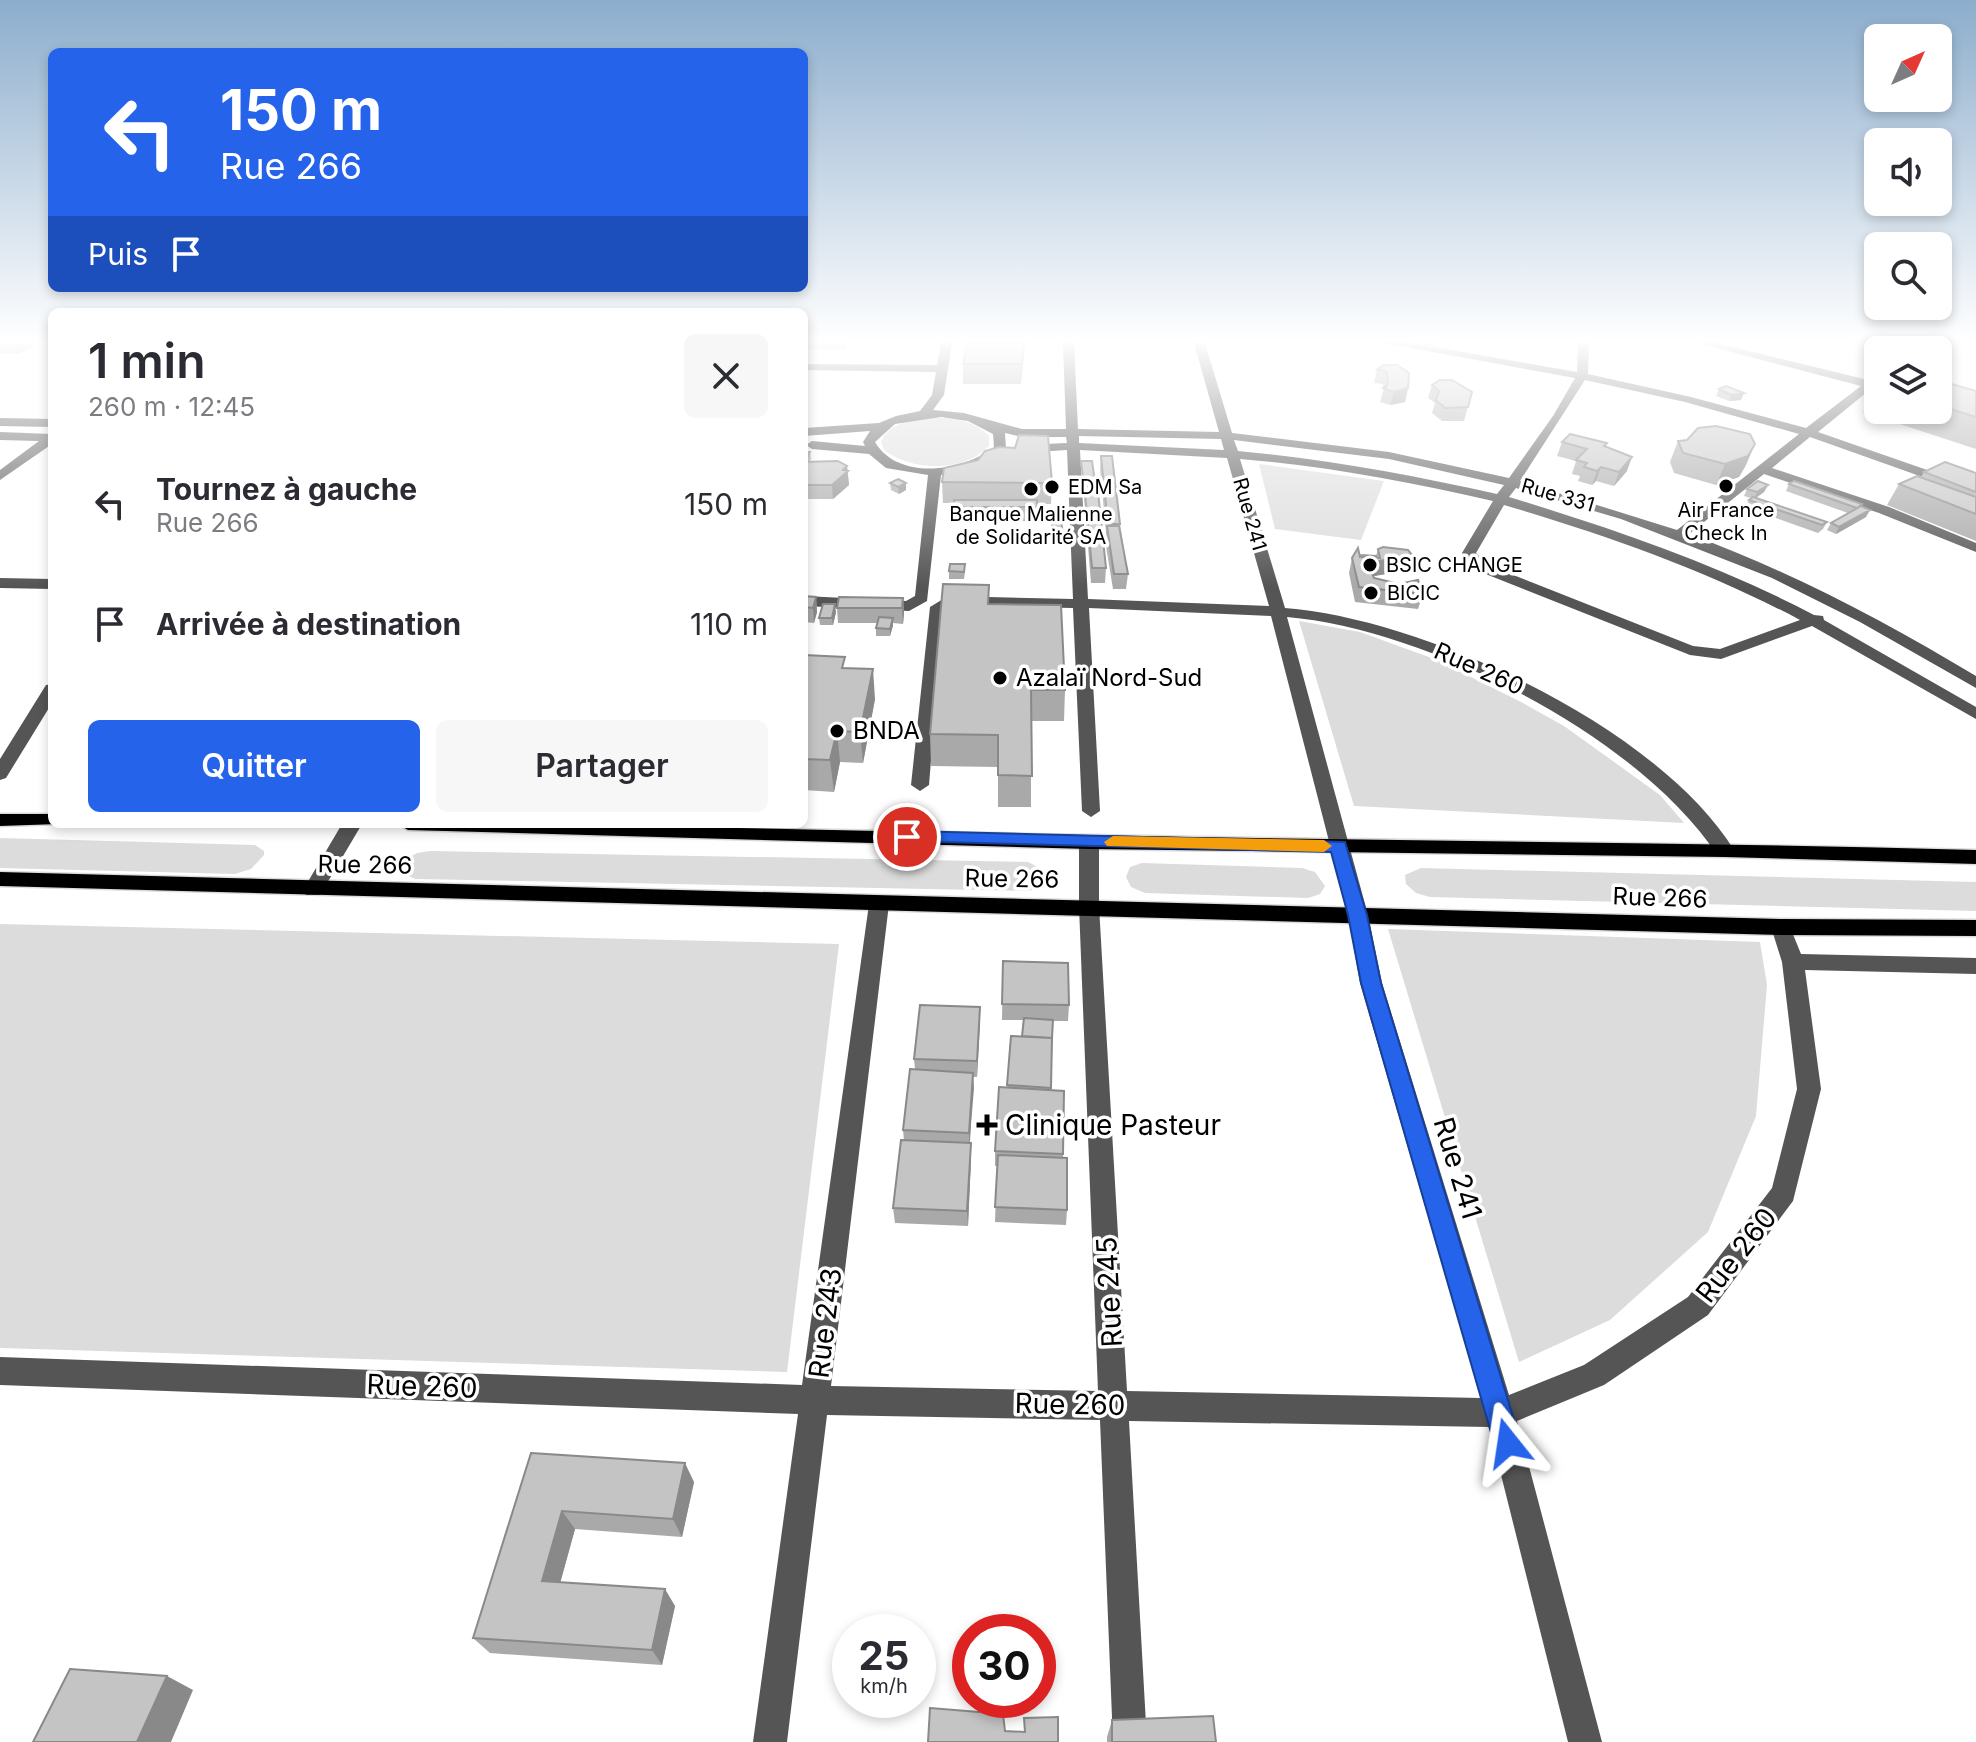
<!DOCTYPE html>
<html lang="fr">
<head>
<meta charset="utf-8">
<style>
	body { margin:0; font-family:Inter,sans-serif; background:#f7f7f7; color:#2b2b33; height:100vh; display:flex; flex-direction:column; font-size:30px; white-space:nowrap }
	* { box-sizing:border-box; margin:0 }
	p { font-size:26px; color:#7c7c81 }
	.icon { flex:none; width:44px; height:44px; fill:none; stroke:currentColor; stroke-width:2; stroke-linecap:round; stroke-linejoin:round }
	.map { position:relative; flex:1; overflow:hidden }
	.side { position:absolute; left:48px; top:308px; width:760px; height:520px; display:flex; flex-direction:column; background:#fff; border-radius:12px; box-shadow:0 4px 12px #0003 }
	.side>* { flex:none }
	.hud { position:absolute; left:48px; top:48px; width:760px; height:244px; border-radius:12px; box-shadow:0 4px 12px #0003; background:#2563eb; color:#fff; overflow:hidden }
	.needle { width:52px; rotate:45deg }
	.controls { position:absolute; left:1864px; top:24px; display:grid; gap:16px }
	.controls a { display:grid; place-items:center; width:88px; height:88px; border-radius:12px; background:#fff; box-shadow:0 4px 12px #0003; font-size:40px }
	.speed { position:absolute; left:832px; top:1614px; display:flex; gap:16px; font-size:40px; font-weight:700; text-align:center }
	.speed>* { display:grid; place-content:center; width:104px; height:104px; border-radius:50%; background:#fff; box-shadow:0 4px 12px #0003; line-height:1 }
	.speed small { font-size:20px; font-weight:400 }
	.speed .limit { border:12px solid #d22; background:#fff; color:#111 }
	.pin { position:absolute; display:grid; place-items:center; width:68px; height:68px; color:#fff; margin:-34px; border:4px solid #fff; border-radius:50%; box-shadow:0 2px 8px #0007 }
	.me { position:absolute; width:88px; margin:-44px; rotate:345deg; stroke-linejoin:round; filter:drop-shadow(0 0 6px #0008) }
	.turn { display:flex; align-items:center; gap:28px; height:168px; padding:0 40px; font-size:36px }
	.turn .icon { width:104px; height:104px; stroke-width:2.5 }
	.turn b { display:block; font-size:56px; line-height:68px }
	.then { display:flex; align-items:center; height:76px; padding:0 40px; background:#0003; gap:16px; font-size:30px }
	.round { display:grid; place-items:center; flex:none; width:84px; height:84px; border-radius:12px; background:#f7f7f7 }
	.head { display:flex; align-items:center; justify-content:space-between; height:136px; padding:0 40px }
	h1 { font-size:48px; font-weight:600; line-height:60px }
	.action { display:flex; gap:16px; margin-top:auto; padding:16px 40px }
	.action a { flex:1; height:92px; border-radius:12px; background:#2563eb; color:#fff; font-size:32px; font-weight:600; line-height:92px; text-align:center }
	.action a+a { background:#f7f7f7; color:#2b2b33 }
	ul { padding:0; list-style:none }
	li { display:flex; align-items:center; gap:24px; height:120px; padding:0 40px }
	li div { flex:1 }
	li b { display:block; font-size:30px }
	li em { font-style:normal }
	.map>svg:first-child { display:block }
	.green { fill:#dcdcdc }
	.lines { fill:none; stroke-linecap:round; stroke-linejoin:round }
	.major-casing { stroke:#dbdbdb; stroke-width:3 }
	.minor { fill:#555; fill-rule:evenodd }
	.major { fill:#000; fill-rule:evenodd }
	.wall { fill:#a9a9a9 }
	.shaded-wall { fill:#898989 }
	.building { fill:#c4c4c4; stroke:#898989; stroke-width:2 }
	.route { fill:#2563eb; stroke:#184099; stroke-width:2 }
	.slow { fill:#f59e0b }
	.poi-dot { fill:#000; stroke:#fff; stroke-width:3 }
	.labels { text-anchor:middle; stroke-width:7; stroke-linejoin:round; paint-order:stroke }
	.far-poi-label { font-size:20px; fill:#000; stroke:#fff; text-anchor:start }
	.far-street-label { font-size:20px; fill:#000; stroke:#fff }
	.street-label { font-size:24px; fill:#000; stroke:#fff }
	.poi-label { font-size:24px; fill:#000; stroke:#fff; text-anchor:start }
	.near-poi-label { font-size:28px; fill:#000; stroke:#fff; text-anchor:start }
	.near-street-label { font-size:28px; fill:#000; stroke:#fff }
</style>
</head>
<body>
<div class="map">
<svg width="1976" height="1742" viewBox="0 0 1976 1742">
	<rect width="100%" height="100%" fill="#fff"/>
	<path class="green" d="M921,418C946,417 971,417 989,436V446C964,473 911,471 884,450L881,442C888,425 905,422 921,418Z
		M1259,464L1384,481L1361,540L1275,529Z
		M1299,621L1360,632L1437,660L1521,702L1564,726L1660,795L1684,823L1354,806Z
		M0,838L255,845L264,851V855L251,869L235,874L0,868Z
		M430,851L1028,862L1044,870L1046,879L1040,887L1029,891L416,879L401,873L405,860L417,853Z
		M1142,863L1302,868L1315,872L1325,886L1320,894L1308,898L1145,893L1131,887L1126,877L1130,867Z
		M1421,868L1976,882V911L1430,897L1416,893L1406,884L1405,875Z
		M0,924L839,944L787,1372L0,1348Z
		M1388,929L1760,942L1767,985L1756,1116L1708,1232L1610,1320L1519,1362Z"/>
	<g class="lines">
		<g class="major-casing">
			<path id="major" d="M0,814H52V824H59L0,826Z
				M398,824C628,824 858,831 1088,835C1384,841 1680,842 1976,850V864L1724,857L1089,849L408,830Z
				M0,872L1781,919L1976,920V936L1781,935L0,886Z"/>
		</g>
		<path class="minor" d="M941,343H952L944,395L933,410L964,413L1022,429H1066L1063,343H1074L1078,429L1219,432L1194,343H1205L1232,433L1389,452L1509,478L1553,416L1575,378L1383,343H1411L1577,372L1578,343H1589L1588,374L1691,397L1806,428L1861,386L1697,343H1716L1868,380L1878,375V389L1872,388L1818,432L1976,487V496L1810,437L1772,468L1889,507L1976,543V552L1879,513L1764,474L1689,534C1790,571 1884,621 1976,676V688L1860,622L1772,578L1621,519L1516,488L1509,497C1614,529 1717,564 1814,615L1823,616L1824,620L1976,707V719L1812,626L1721,659L1690,655L1478,571L1468,564L1462,553L1493,501C1409,482 1326,466 1240,459L1285,608C1426,619 1658,727 1734,850L1731,855H1717C1639,736 1427,629 1287,617L1368,915L1382,983L1509,1395L1584,1365L1688,1297L1772,1188L1797,1089L1782,962L1771,927L1774,922H1788L1801,954L1976,958V974L1805,970L1821,1089L1793,1201L1708,1315L1604,1385L1517,1421L1602,1742H1568L1489,1427L1129,1421L1147,1742H1113L1100,1420L827,1415L787,1742H753L798,1414L0,1385V1357L802,1385L869,904L872,899H886L889,904L831,1386L1098,1391L1079,906V842L1089,835L1099,842V906L1127,1391L1481,1398L1360,983L1348,915L1271,616L1089,608L1100,811L1091,817L1082,811L1073,608L951,606L943,612L929,785L920,791L911,785L930,607L948,596L1073,599L1067,450L1021,453L1015,449L1021,445L1067,443L1066,437H1022L1005,433L1006,448C990,466 965,472 941,475L927,601L909,611L804,606V596L906,601L915,596L928,475L886,468L869,454L812,449L806,445L812,441L865,446L863,442L870,431L804,436V428L879,423L896,416L920,411L932,395L936,372L804,370V364L937,365ZM1585,380L1685,402L1799,434L1677,530L1520,481ZM941,417L968,421L993,434L994,447C963,472 898,481 875,442L895,424ZM1079,436L1221,439L1224,450L1079,443ZM1234,440L1389,459L1504,485L1497,494C1411,475 1326,459 1238,451ZM1080,450L1227,458L1269,606L1088,599ZM1504,505C1606,535 1706,570 1800,620L1720,649L1693,646L1488,565L1476,553Z
			M1926,343H1939L1931,350H1917Z
			M0,418L52,419V427L0,426Z
			M0,432L52,434V444L0,480V470L39,441L0,440Z
			M0,578L52,579V589L0,588Z
			M52,684V703L6,778L0,780V759L46,685Z
			M342,824H362L320,895H306L303,890Z"/>
		<use href="#major" class="major"/>
	</g>
	<path class="wall" d="M0,343H38L26,351L17,354H0Z
		M804,343H847L845,350H804Z
		M967,343H1025L1021,384H963V364Z
		M1410,343H1435L1432,347Z
		M1383,365L1408,388L1405,402L1390,405L1380,402L1384,388L1383,384L1374,383L1377,370Z
		M1938,380L1976,391V449L1863,412L1878,384V410H1938Z
		M1432,385L1472,392L1464,421H1442L1432,413L1435,403L1428,398Z
		M1726,386L1744,393L1741,400L1729,401L1716,396L1719,389Z
		M1678,441L1746,465L1739,477L1716,485L1674,473L1670,462Z
		M1562,442L1607,443L1606,447L1627,471L1614,486L1596,481L1592,485L1578,481L1580,476L1572,474L1576,461L1557,456Z
		M804,452H810L811,459L809,462L847,466L849,485L833,499H804Z
		M1101,456L1120,524L1128,574L1126,589H1113L1105,540L1106,532L1100,469Z
		M1081,461L1106,568L1105,583H1091Z
		M1924,472L1976,473V541L1887,505L1899,484L1921,477Z
		M942,482L1052,483L1051,504H1037V521L954,522V503H943Z
		M890,483L906,490L899,494L891,490Z
		M1789,484L1862,504L1860,507L1866,517L1836,534L1827,530L1831,523L1848,513L1786,491Z
		M1768,485L1764,492L1756,498L1827,522L1823,529L1818,533L1745,507L1749,500L1751,498L1744,496L1747,489Z
		M1052,520L1063,536V543H1053Z
		M1378,549L1408,570L1373,576L1374,578L1423,594L1418,609L1355,602L1349,573L1352,558L1360,555L1376,556Z
		M949,571L965,572L964,579H949Z
		M804,596L816,597L817,612L814,623L804,622Z
		M903,598L904,613L903,624L893,623L890,636H876V628L877,623H838L837,608Z
		M989,604L1065,690L1064,721H1031V807H998V767L931,766L930,734Z
		M836,612L833,625H820L819,618Z
		M804,655L846,668L875,699L863,763L840,762L834,792L804,790Z
		M1003,961L1069,1005L1068,1021H1053L1051,1090L1064,1091L1063,1158L1067,1210L1066,1225L995,1222L997,1166H995V1151L1007,1088L1011,1036H1022L1023,1020H1002Z
		M980,1007L977,1077H973L970,1143L971,1159L968,1226L895,1223L893,1208L904,1141L903,1130L915,1069L914,1059Z
		M531,1453L694,1482L682,1537L575,1529L560,1583L675,1606L662,1665L490,1653L473,1638Z
		M1112,1720L1216,1742H1107V1737Z"/>
	<path class="shaded-wall" d="M11,343H38L26,351L17,354Z
		M1024,343H1025L1021,384L1022,364Z
		M1408,388L1405,402L1390,405L1394,392Z
		M1744,393L1741,400L1729,401L1731,395Z
		M1755,444L1746,465L1739,477L1716,485L1725,464Z
		M1632,457L1627,471L1614,486L1619,472Z
		M847,466L849,485L833,499L832,485Z
		M1601,467L1596,481L1592,485L1597,471Z
		M906,483V490L899,494L898,487Z
		M1768,485L1764,492L1754,499L1757,492Z
		M1870,510L1866,517L1836,534L1839,527Z
		M1412,555L1408,570L1364,578L1368,563Z
		M816,597L817,612L814,623L813,608Z
		M903,598L904,613L903,624L902,608Z
		M835,604L836,612L833,625L832,618Z
		M893,618V626L890,636V629Z
		M873,669L875,699L863,763L860,732Z
		M837,731L840,762L834,792L830,760Z
		M980,1007V1023L977,1077V1061Z
		M973,1073L974,1088L969,1149V1133Z
		M971,1143V1159L968,1226L967,1211Z
		M685,1463L694,1482L682,1537L673,1519Z
		M562,1511L575,1529L556,1598L542,1581Z
		M665,1589L675,1606L662,1665L652,1650Z
		M167,1676L193,1690L171,1742H137Z"/>
	<path class="building" d="M967,343H1024L1022,364H963Z
		M1383,365H1397L1409,373L1408,388L1394,392L1383,388L1387,386L1388,379L1386,371L1377,370Z
		M1440,380H1452L1472,392L1468,407L1445,408L1436,400L1439,391L1432,385Z
		M1938,380L1976,391V417L1938,405Z
		M1726,386L1744,393L1731,395L1719,389Z
		M1716,426L1750,434L1755,444L1748,456L1725,464L1683,453L1678,441L1687,440L1698,428Z
		M1570,434L1607,443L1604,446L1632,457L1619,472L1601,467L1597,471L1584,467L1587,463L1576,460L1587,449L1562,442Z
		M1019,435L1048,436L1052,483L942,482L944,468L978,460L985,451L999,447L1015,448Z
		M804,452H810L807,458H804Z
		M1101,456H1112L1120,524H1108Z
		M838,461L847,466L843,470L848,471L832,485H804V462Z
		M1081,461H1092L1095,482H1084V486Z
		M1945,462L1976,473V492L1924,472Z
		M1917,476L1976,497V514L1899,484Z
		M898,479L906,483L898,487L890,483Z
		M1758,481L1768,485L1757,492L1747,489Z
		M1794,481L1862,504L1857,508L1789,484Z
		M1084,482H1097L1106,568H1092Z
		M1753,497L1827,522L1822,525L1749,500Z
		M954,500H1037V507H954Z
		M1861,506L1870,510L1839,527L1831,523Z
		M1052,520H1061L1063,536H1053Z
		M1107,526H1119L1128,574H1114Z
		M1383,547L1408,550L1412,555L1368,563L1374,578L1399,584L1418,580L1423,594L1359,587L1352,558L1358,548L1360,557L1380,558L1378,549Z
		M1360,555L1376,556V558L1360,557Z
		M950,564H965L964,572L949,571Z
		M943,584L989,585L988,604L1061,605L1065,690H1031L1032,776L998,775V735L930,734Z
		M804,596L816,597L813,608L804,607Z
		M839,597L903,598L902,608H837Z
		M823,604H835L832,618H819Z
		M879,617L893,618L890,629L876,628Z
		M804,655L845,657L842,668L873,669L860,732L837,731L830,760L804,759Z
		M1003,961L1068,963L1069,1005L1002,1004Z
		M920,1005L980,1007L977,1061L914,1059Z
		M1024,1018L1053,1020L1052,1038L1022,1036Z
		M1011,1036L1052,1038L1051,1088L1007,1085Z
		M910,1069L973,1073L969,1133L903,1130Z
		M999,1087L1064,1091L1063,1154L995,1151Z
		M901,1140L971,1143L967,1211L893,1208Z
		M998,1155L1067,1158V1210L995,1207Z
		M531,1453L685,1463L673,1519L562,1511L542,1581L665,1589L652,1650L473,1638Z
		M70,1669L167,1676L137,1742H33Z
		M930,1708L1003,1714L1005,1731L1025,1732L1024,1718L1058,1717V1742H928Z
		M1213,1716L1216,1742H1112V1720Z"/>
	<linearGradient id="sky" x2="0" y2="1"><stop stop-color="#8cadcc"/><stop offset="0.58" stop-color="#fff"/><stop offset="1" stop-color="#fff" stop-opacity="0"/></linearGradient>
	<rect width="1976" height="587" fill="url(#sky)"/>
	<path class="route" d="M907,831L1345,842L1367,915L1381,983L1521,1443L1517,1452L1508,1456L1498,1452L1494,1443L1361,983L1348,915L1331,852L901,841L898,837Z"/>
	<path class="slow" d="M1113,836L1324,840L1332,846L1324,852L1107,846L1104,842Z"/>
	<g class="poi-dot">
		<circle cx="1726" cy="486" r="8"/>
		<circle cx="1052" cy="487" r="8"/>
		<circle cx="1031" cy="489" r="8"/>
		<circle cx="1370" cy="565" r="8"/>
		<circle cx="1371" cy="593" r="8"/>
		<circle cx="1000" cy="678" r="8"/>
		<circle cx="837" cy="731" r="8"/>
		<path d="M983 1113h8v8h8v8h-8v8h-8v-8h-8v-8h8z"/>
	</g>
	<g class="labels">
		<g class="far-poi-label">
			<text x="1068" y="494">EDM Sa</text>
			<text x="1726" y="517" text-anchor="middle">Air France<tspan x="1726" dy="23">Check In</tspan></text>
			<text x="1031" y="521" text-anchor="middle">Banque Malienne<tspan x="1031" dy="23">de Solidarité SA</tspan></text>
			<text x="1386" y="572">BSIC CHANGE</text>
			<text x="1387" y="600">BICIC</text>
		</g>
		<g class="far-street-label">
			<text transform="translate(1558 495) rotate(16)" y="7">Rue 331</text>
			<text transform="translate(1250 514) rotate(74)" y="7">Rue 241</text>
		</g>
		<g class="street-label">
			<text transform="translate(1479 669) rotate(24)" y="8">Rue 260</text>
			<text transform="translate(365 865) rotate(1)" y="8">Rue 266</text>
			<text transform="translate(1012 879) rotate(1)" y="8">Rue 266</text>
			<text transform="translate(1660 898) rotate(2)" y="8">Rue 266</text>
		</g>
		<g class="poi-label">
			<text x="1016" y="686">Azalaï Nord-Sud</text>
			<text x="853" y="739">BNDA</text>
		</g>
		<g class="near-poi-label">
			<text x="1005" y="1135">Clinique Pasteur</text>
		</g>
		<g class="near-street-label">
			<text transform="translate(1458 1168) rotate(73)" y="10">Rue 241</text>
			<text transform="translate(1736 1255) rotate(-52)" y="10">Rue 260</text>
			<text transform="translate(1109 1292) rotate(-93)" y="10">Rue 245</text>
			<text transform="translate(825 1323) rotate(-83)" y="10">Rue 243</text>
			<text transform="translate(422 1386) rotate(2)" y="10">Rue 260</text>
			<text transform="translate(1070 1404) rotate(1)" y="10">Rue 260</text>
		</g>
	</g>
</svg>
<div class="controls">
<a><svg class="needle" viewBox="-14 -14 28 28"><path d="M0-13l5 13h-10z" fill="#e53935"/><path d="M0 13l5-13h-10z" fill="#7c7c81"/></svg></a>
<a><svg class="icon" aria-label="sound" viewBox="0 0 24 24"><path d="M4 9h4l5-4v14l-5-4H4zM17 9q2 3 0 6"/></svg></a>
<a><svg class="icon" aria-label="search" viewBox="0 0 24 24"><circle cx="10" cy="10" r="6"/><path d="M15 15l6 6"/></svg></a>
<a><svg class="icon" aria-label="layers" viewBox="0 0 24 24"><path d="M12 4l9 5-9 5-9-5zM3 14l9 5 9-5"/></svg></a>
</div>
<div class="speed"><div>25<small>km/h</small></div><div class="limit">30</div></div>
<div class="pin" style="left:907px;top:837px;background:#d93025"><svg class="icon" aria-label="arrive" viewBox="0 0 24 24"><path d="M6 21V4h12l-3 4 3 4H6"/></svg></div>
<svg class="me" style="left:1508px;top:1443px" viewBox="-20 -20 40 40"><path d="M0-17L14 15 0 8-14 15z" fill="#2563eb" stroke="#fff" stroke-width="4"/></svg>
<div class="hud">
<div class="turn"><svg class="icon" aria-label="left" viewBox="0 0 24 24"><path d="M17 20v-9H6M10 6l-5 5 5 5"/></svg><div><b>150 m</b>Rue 266</div></div>
<div class="then">Puis<svg class="icon" aria-label="arrive" viewBox="0 0 24 24"><path d="M6 21V4h12l-3 4 3 4H6"/></svg></div>
</div>
<section class="side">
<div class="head"><div><h1>1 min</h1><p>260 m · 12:45</p></div><a class="round"><svg class="icon" aria-label="close" viewBox="0 0 24 24"><path d="M6 6l12 12M18 6L6 18"/></svg></a></div>
<ul>
<li><svg class="icon" aria-label="left" viewBox="0 0 24 24"><path d="M17 20v-9H6M10 6l-5 5 5 5"/></svg><div><b>Tournez à gauche</b><p>Rue 266</p></div><em>150 m</em></li>
<li><svg class="icon" aria-label="arrive" viewBox="0 0 24 24"><path d="M6 21V4h12l-3 4 3 4H6"/></svg><div><b>Arrivée à destination</b></div><em>110 m</em></li>
</ul>
<div class="action"><a>Quitter</a><a>Partager</a></div>
</section>
</div>
</body>
</html>
